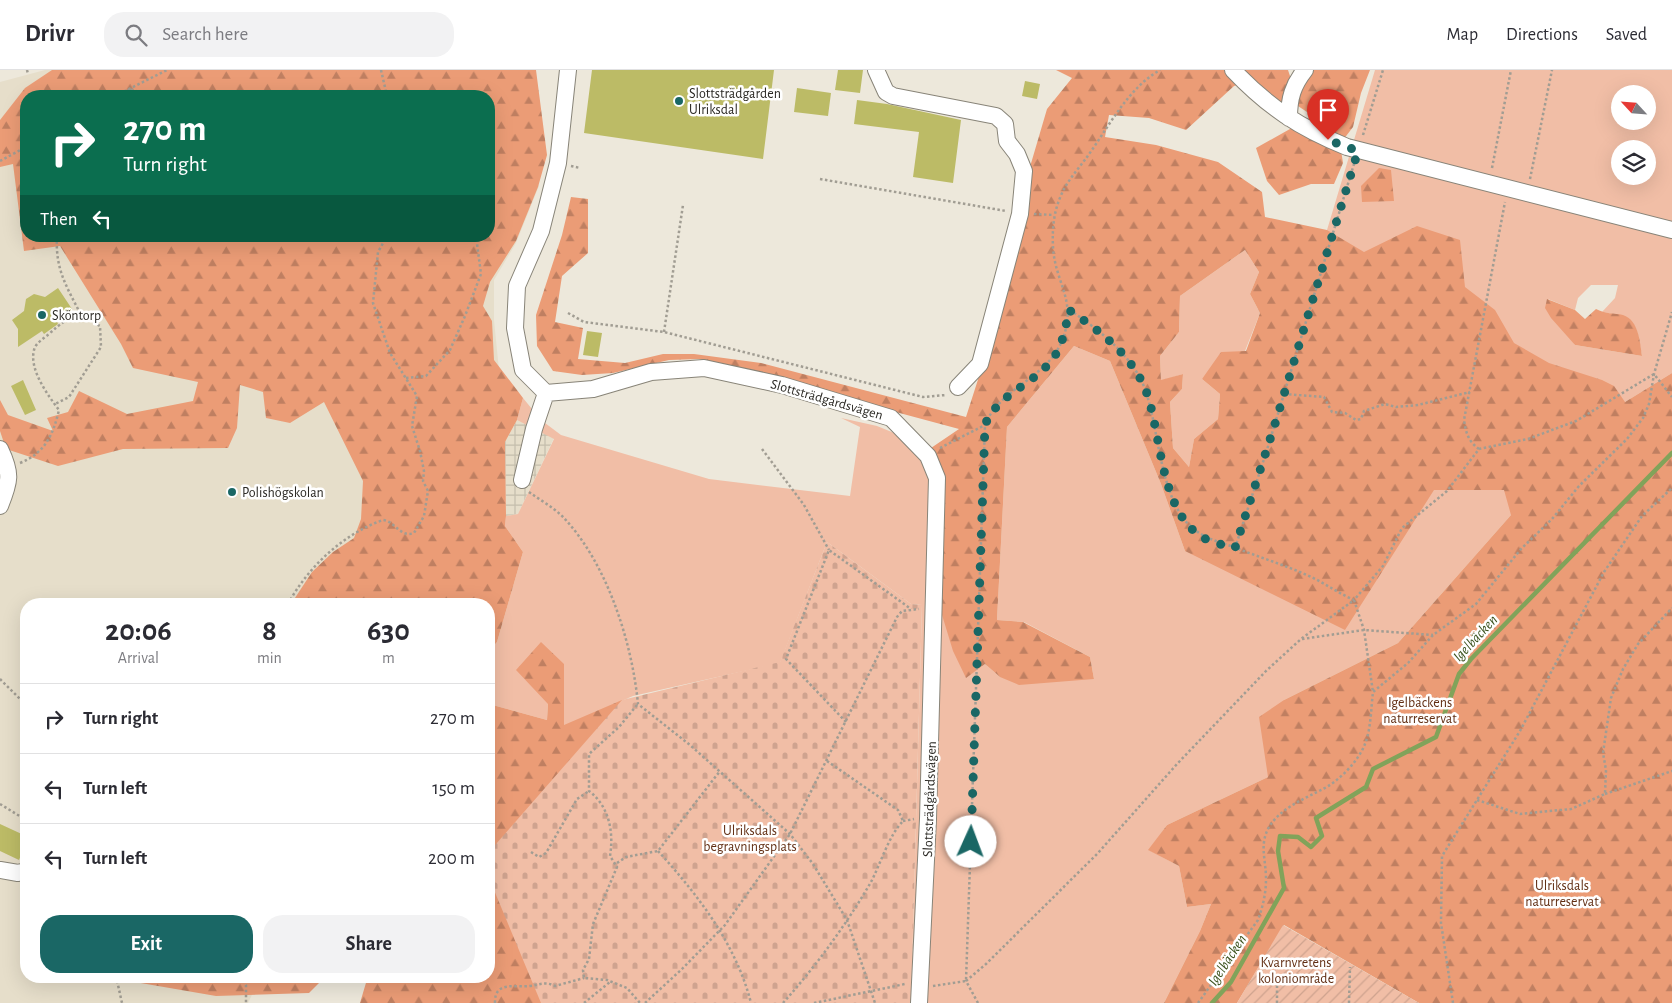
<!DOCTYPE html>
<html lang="en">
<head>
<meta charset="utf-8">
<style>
	body { margin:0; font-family:"Alegreya Sans",sans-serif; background:#f2f2f3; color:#2b2b33; height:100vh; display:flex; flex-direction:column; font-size:19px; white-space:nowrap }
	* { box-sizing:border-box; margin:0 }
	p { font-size:16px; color:#7c7c81 }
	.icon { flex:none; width:28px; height:28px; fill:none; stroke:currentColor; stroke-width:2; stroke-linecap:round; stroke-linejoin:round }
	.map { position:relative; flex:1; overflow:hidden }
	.panel { position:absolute; left:20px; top:528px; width:475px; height:385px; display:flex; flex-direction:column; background:#fff; border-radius:20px; box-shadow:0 5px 20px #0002 }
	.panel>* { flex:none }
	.hud { position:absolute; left:20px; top:20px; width:475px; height:152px; border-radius:20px; box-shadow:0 5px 20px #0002; background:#0b6e4f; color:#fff; overflow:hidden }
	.needle { width:32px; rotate:296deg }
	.buttons { position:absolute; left:1611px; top:15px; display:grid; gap:10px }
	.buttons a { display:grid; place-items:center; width:45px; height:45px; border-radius:50%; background:#fff; box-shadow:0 5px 20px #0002; font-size:25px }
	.pin { position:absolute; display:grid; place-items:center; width:42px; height:42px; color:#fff; margin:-51px -21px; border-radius:50% 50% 50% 0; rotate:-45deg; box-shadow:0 0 5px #0007 }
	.pin .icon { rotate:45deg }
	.me { position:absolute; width:55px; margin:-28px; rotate:2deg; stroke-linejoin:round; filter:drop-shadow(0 0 4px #0008) }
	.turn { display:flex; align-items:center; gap:18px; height:105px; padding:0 20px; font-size:22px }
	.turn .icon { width:65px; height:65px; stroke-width:2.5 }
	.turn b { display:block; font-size:35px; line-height:42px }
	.then { display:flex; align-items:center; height:48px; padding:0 20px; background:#0003; gap:10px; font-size:19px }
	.eta { display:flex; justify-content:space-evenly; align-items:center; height:85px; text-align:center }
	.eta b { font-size:30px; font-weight:700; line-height:35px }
	.action { display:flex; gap:10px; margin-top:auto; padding:10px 20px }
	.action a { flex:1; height:58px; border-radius:20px; background:#1a6765; color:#fff; font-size:20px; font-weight:700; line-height:58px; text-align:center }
	.action a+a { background:#f2f2f3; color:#2b2b33 }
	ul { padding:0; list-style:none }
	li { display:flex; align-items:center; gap:15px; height:70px; padding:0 20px; border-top:1px solid #e1e1e2 }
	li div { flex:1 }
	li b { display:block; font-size:19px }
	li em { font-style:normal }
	header { display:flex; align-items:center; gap:30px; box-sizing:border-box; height:70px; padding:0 25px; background:#fff; border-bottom:1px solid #e1e1e2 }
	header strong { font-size:24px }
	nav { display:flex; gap:28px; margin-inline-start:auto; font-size:18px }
	.search { width:350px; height:45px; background:#f2f2f3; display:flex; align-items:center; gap:12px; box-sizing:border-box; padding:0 18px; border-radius:20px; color:#7c7c81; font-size:19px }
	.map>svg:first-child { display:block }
	.built { fill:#e6deca }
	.industrial { fill:url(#industrial-grid) }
	.green { fill:#f1bea6; fill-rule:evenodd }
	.forest { fill:url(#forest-firs); fill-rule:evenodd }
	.cemetery { fill:url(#cemetery-stones) }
	.garden { fill:url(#garden-furrows) }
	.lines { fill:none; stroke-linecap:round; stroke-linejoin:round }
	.stream { stroke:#81a35a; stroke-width:4.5 }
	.building { fill:#bcbb66 }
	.minor-casing { stroke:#888478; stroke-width:18 }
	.path { stroke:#a19d93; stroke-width:2.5; stroke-dasharray:2.5 2.5; stroke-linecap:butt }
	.minor { stroke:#fff; stroke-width:16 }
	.route { stroke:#1a6765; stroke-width:9; stroke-dasharray:0 16.2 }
	.poi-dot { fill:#1a6765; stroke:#fff; stroke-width:2 }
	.labels { text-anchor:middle; stroke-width:5; stroke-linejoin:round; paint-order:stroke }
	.poi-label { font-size:14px; fill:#2b2924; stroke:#fff; text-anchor:start }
	.street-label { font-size:14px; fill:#2b2924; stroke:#fff }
	.park-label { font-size:14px; fill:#622f14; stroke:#fff }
	.water-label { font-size:15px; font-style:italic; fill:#3a511c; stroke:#fff }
</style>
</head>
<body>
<header>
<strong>Drivr</strong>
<div class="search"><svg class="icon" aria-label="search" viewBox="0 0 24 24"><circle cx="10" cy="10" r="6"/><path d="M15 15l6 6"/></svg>Search here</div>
<nav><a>Map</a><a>Directions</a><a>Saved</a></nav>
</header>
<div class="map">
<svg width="1672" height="933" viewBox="0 0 1672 933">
	<defs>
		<pattern id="industrial-grid" width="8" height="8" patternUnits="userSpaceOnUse" patternTransform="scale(1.25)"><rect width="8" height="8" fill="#e6deca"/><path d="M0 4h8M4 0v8" fill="none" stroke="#c5bead"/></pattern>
		<pattern id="forest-firs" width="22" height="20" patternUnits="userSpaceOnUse" patternTransform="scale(1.25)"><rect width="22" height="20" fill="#eb9c76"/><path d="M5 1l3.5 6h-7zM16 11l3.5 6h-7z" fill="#bf7f61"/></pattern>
		<pattern id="cemetery-stones" width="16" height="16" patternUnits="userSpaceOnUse" patternTransform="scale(1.25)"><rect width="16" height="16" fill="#f1bea6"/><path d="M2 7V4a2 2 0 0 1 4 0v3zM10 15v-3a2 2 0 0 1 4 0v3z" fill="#cfa38f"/></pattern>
		<pattern id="garden-furrows" width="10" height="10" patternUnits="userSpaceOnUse" patternTransform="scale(1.25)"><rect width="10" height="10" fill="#f1bea6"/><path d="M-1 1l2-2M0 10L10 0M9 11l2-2" fill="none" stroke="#cfa38f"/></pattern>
	</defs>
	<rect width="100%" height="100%" fill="#ede8db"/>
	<path class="built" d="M45,0H472L26,26V166H489V29L539,116L516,173L494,210V250L500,310L429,534H26V906H261L248,933H0V12Z"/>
	<path class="industrial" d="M517,350L554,368L518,444L506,446L505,372Z"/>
	<path class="green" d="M1375,0H1672V303L1625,332L1511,445L1398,573L1284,630L1268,707L1167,755L1149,780L1179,796L1187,837L1211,834L1200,861L1164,933H911L922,535L911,534L827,472L780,593L633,626L564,656L548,634L547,650L489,634V581L497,572L523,482L505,456L506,446L518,444L554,369L517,350L523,328L541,350L561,365L709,409L850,426L860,357L841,348L877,356L931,378L966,607L985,594L1000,607L1094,609L1090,587L1024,552L997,550L1007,357L1074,276L1110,291L1161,414L1185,481L1327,160ZM1620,24H1648V51H1620ZM1620,79H1648V106H1620ZM1591,215H1618L1615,228L1602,242C1638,248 1636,252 1642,286L1575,275L1548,229L1575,240L1578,228Z
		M1245,180L1259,202L1250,224L1260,243L1245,281L1202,309L1220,324L1218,349L1194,369L1189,397L1173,378L1170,332L1182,319L1183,304L1161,311L1160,286L1179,262L1180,226Z"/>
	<path class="forest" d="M52,0H536L547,85L538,117L516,171L490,212L483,236L492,251L494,290L523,328L517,350L505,372L506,446L505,456L523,482L497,572L489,581V534H291L312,502L333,482L354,468L361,449L363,411L324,332L290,353L266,348L263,322L240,315L237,358L228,378L123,379L58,396L6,379L0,361V330L8,345L53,361L47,348L68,342L79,321L127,344L193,331L198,312L133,298L121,274L60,176L24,181L13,94L0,97V50L25,18ZM26,26H489V166H26Z
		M1056,0H1288L1292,12L1303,0H1370L1361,23L1353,57L1340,74L1343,93L1334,114H1311L1279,125L1267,111L1256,78L1313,46L1298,36L1268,40L1252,10L1234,16L1186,60L1149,48L1109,45L1105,67L1156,75L1218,92L1262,122L1265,147L1327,160L1364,182L1417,156L1460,170L1465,217L1495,240L1514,273L1549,293L1602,310L1614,316L1625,332L1672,303V933H1419L1284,855L1237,933H1164L1200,861L1211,834L1187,837L1179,796L1148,780L1167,755L1268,707L1259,647L1284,630L1398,573L1511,445L1504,420H1434L1345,560L1185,481L1161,414L1110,291L1074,276L1007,357L997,550L1023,552L1090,587L1094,609L1019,615L1000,607L985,594L966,608L953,581L939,535L931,378L959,359L699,289L669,290L613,303L582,305L553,301L537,276L536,245L562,165L571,127L588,129V183L562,206L555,252L583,258L578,289L625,293L663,284H694L761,293L966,347L1007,219L1000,199L1047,39L1072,8ZM1245,180L1259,202L1250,224L1260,243L1246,281L1221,282L1202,309L1220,324L1218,349L1194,369L1189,397L1173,378L1170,332L1182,319L1183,304L1161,310L1160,286L1179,262L1180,226Z
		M1379,98L1391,100L1394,131L1362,132L1361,116Z
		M1547,229L1575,240L1585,249L1596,239C1605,244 1614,243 1623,245C1639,250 1640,273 1642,286L1575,275L1551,248L1545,238Z
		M541,572L564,594V655L622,630L621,665L599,933H360L368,906H489V634L547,650L548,634L516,600Z
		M100,906H326L309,923L216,926Z"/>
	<path class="cemetery" d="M827,472L911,534L922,535L911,933H541L489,808V782L622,630L780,592Z"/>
	<path class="garden" d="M1283,855L1419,933H1237Z"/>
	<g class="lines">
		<path class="stream" d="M1212,933L1231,912L1284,818L1278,781L1280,766L1298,767L1311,777L1322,766L1316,748L1366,717L1373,699L1436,667L1459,604L1471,589L1672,383"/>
	</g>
	<path class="building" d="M592,0H774L763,89L584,63Z
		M838,0H863L860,23L835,20Z
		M1025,11L1040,14L1037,29L1022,26Z
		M797,18L831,23L828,46L794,42Z
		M857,30L887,34L961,50L953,113L913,107L919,62L854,54Z
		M58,218L72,239L56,250L58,254L44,264L42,261L18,277V259L12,250L24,241L26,229L34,224L45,227Z
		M587,261L602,263L598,287L583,285Z
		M23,310L36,340L25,345L11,316Z
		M0,754L26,766V773L19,790L0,781Z"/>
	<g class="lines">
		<g class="minor-casing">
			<path id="minor" d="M568,0L558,93L541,161L517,216L515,258L523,300L546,323L593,319L651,302L704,298L782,315L891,348L928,386L937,408L928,749L919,933
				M876,0L886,22L893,26L996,46L1005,54L1007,71L1017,84L1024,101L1020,144L980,294L958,317
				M1233,0C1268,37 1300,58 1347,77L1672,160
				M1289,48C1289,28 1293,15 1305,0
				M0,379C12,404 10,411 0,436
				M522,410L534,359L546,323
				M0,800L18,803L26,801"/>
		</g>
		<path class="path" d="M27,0L28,4
			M381,0L387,26
			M115,26L167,0
			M125,26L129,19L152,26L179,24L184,26
			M1363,65L1383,0
			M0,91L26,77
			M571,96L580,98
			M1492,98L1511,0
			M820,109L1006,141
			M1530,109L1552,0
			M1034,144L1054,145
			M57,166C55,200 67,217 81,245
			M1070,240C1100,261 1134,286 1146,322C1159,361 1160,425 1189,455C1204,469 1218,471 1236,478C1259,487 1284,495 1307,505C1323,512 1338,523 1354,530L1383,496L1402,458L1447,421L1479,379L1528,369L1576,351L1654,304L1672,327
			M568,243L584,252L664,262L923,327L946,325
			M664,262L683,135
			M406,308L426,306L450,280L465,246L481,204L476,166
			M1284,324L1324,327L1332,342L1345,343L1356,350L1361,349L1364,341L1385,334L1396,337L1418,335L1470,322
			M940,378L985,355
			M762,379L804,435L829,480
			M1479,379C1468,371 1466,363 1464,350L1505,132
			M20,393C45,383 53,365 59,340C47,324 27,297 35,277C38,272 44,268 49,264C60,254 67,248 81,245L100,256L101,277L69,327L55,334
			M529,422C540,430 553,437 563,447C607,493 632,572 638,634L690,675L790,764L813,794L847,850L875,933
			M1235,478L1266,383L1354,94
			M288,534C308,497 343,464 383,450C395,451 400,468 414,463L424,446L428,421L423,411L424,401L420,381L412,356L417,326L390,283L373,233L378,182L387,166
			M1302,569L1364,560L1433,565
			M0,609L26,635
			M637,635L619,657L589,684V721C609,736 614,762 610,786L617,797L593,854L589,889L583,900L584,908L607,910L627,918L640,933
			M846,652L786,589L829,480L911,539
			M1605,724L1672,701
			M1477,730L1520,744L1571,739L1605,724L1606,700L1603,683L1611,628L1623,599L1638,574L1672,538
			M0,734L26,750
			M903,751L914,749
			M658,781C698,825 736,874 751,933
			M531,782L539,787L546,783L577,729L589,721
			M617,793L626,787L658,781L720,701
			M116,906L122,933
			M241,906L246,915V933
			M933,916L966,911L985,355C999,319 1045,309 1061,273C1079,232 1055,214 1053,177C1052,157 1054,139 1063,121C1069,109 1079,98 1087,87C1108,58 1128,18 1160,0
			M495,933C494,910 517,918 529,916C540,915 545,911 555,916L584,908
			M584,933L610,912
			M645,933L682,899L725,855L790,764L897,547L902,541L919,539
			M783,933C816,896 846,855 871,812C880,795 889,765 903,751L898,740L827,691
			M814,933L905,914
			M978,933L966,911L986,894L1098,783L1177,694L1266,601L1301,569L1354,530L1364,560L1373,622
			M1198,933L1258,850C1263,836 1266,823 1266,809C1266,789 1259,775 1269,757C1281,738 1302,730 1321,720C1338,712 1358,692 1365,674C1371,659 1371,638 1373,622L1408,593L1433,565L1476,534L1521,479L1552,449L1579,416L1627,369L1643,348L1649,334L1654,304L1672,242
			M1277,933V914
			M1349,933L1350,897
			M1453,933L1441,853L1442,786L1520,661L1604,502L1642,446L1672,418"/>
		<use href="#minor" class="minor"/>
	</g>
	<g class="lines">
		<path class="route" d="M971,772L985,355C998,322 1038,314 1056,284C1064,270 1066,255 1069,240C1100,261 1132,285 1146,321C1162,364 1159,440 1202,467C1212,473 1224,475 1235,478L1275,354L1358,81L1328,70"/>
	</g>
	<g class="poi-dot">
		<circle cx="679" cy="31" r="5"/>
		<circle cx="42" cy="245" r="5"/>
		<circle cx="232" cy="422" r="5"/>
	</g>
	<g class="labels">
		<g class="poi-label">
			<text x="689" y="28">Slottsträdgården<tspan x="689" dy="16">Ulriksdal</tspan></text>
			<text x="52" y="250">Sköntorp</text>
			<text x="242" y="427">Polishögskolan</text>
		</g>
		<g class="street-label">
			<text transform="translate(827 329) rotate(16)" y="5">Slottsträdgårdsvägen</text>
			<text transform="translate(929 729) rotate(-88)" y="5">Slottsträdgårdsvägen</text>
		</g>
		<g class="park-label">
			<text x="1420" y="637">Igelbäckens<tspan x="1420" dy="16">naturreservat</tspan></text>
			<text x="750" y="765">Ulriksdals<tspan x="750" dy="16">begravningsplats</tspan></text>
			<text x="1562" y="820">Ulriksdals<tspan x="1562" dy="16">naturreservat</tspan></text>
			<text x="1296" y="897">Kvarnvretens<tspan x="1296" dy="16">koloniområde</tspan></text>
		</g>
		<g class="water-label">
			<text transform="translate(1475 568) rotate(-47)" y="5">Igelbäcken</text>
			<text transform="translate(1227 890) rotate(-57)" y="5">Igelbäcken</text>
		</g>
	</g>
</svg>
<div class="buttons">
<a><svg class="needle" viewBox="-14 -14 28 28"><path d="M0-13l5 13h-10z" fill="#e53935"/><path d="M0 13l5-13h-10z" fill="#7c7c81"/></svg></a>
<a><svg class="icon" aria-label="layers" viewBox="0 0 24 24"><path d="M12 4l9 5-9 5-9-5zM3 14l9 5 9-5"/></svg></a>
</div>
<div class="pin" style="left:1328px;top:70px;background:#d93025"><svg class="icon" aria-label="arrive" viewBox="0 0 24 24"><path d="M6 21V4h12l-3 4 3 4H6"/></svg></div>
<svg class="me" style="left:971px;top:772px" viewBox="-20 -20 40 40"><circle r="19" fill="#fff"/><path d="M0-13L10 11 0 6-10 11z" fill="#1a6765"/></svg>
<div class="hud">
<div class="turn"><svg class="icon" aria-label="right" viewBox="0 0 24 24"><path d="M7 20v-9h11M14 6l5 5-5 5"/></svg><div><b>270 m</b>Turn right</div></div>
<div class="then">Then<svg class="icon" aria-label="left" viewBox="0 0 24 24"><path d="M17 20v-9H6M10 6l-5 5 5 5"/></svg></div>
</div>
<section class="panel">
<div class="eta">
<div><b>20:06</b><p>Arrival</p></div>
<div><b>8</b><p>min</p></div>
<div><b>630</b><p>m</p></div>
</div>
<ul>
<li><svg class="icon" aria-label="right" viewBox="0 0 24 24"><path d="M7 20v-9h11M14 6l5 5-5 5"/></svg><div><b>Turn right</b></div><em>270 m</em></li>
<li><svg class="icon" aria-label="left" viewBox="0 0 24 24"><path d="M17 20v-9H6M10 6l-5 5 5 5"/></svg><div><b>Turn left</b></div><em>150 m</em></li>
<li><svg class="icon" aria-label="left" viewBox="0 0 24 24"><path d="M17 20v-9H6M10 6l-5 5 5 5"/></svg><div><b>Turn left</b></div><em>200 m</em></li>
</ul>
<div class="action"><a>Exit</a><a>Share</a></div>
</section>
</div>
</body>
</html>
